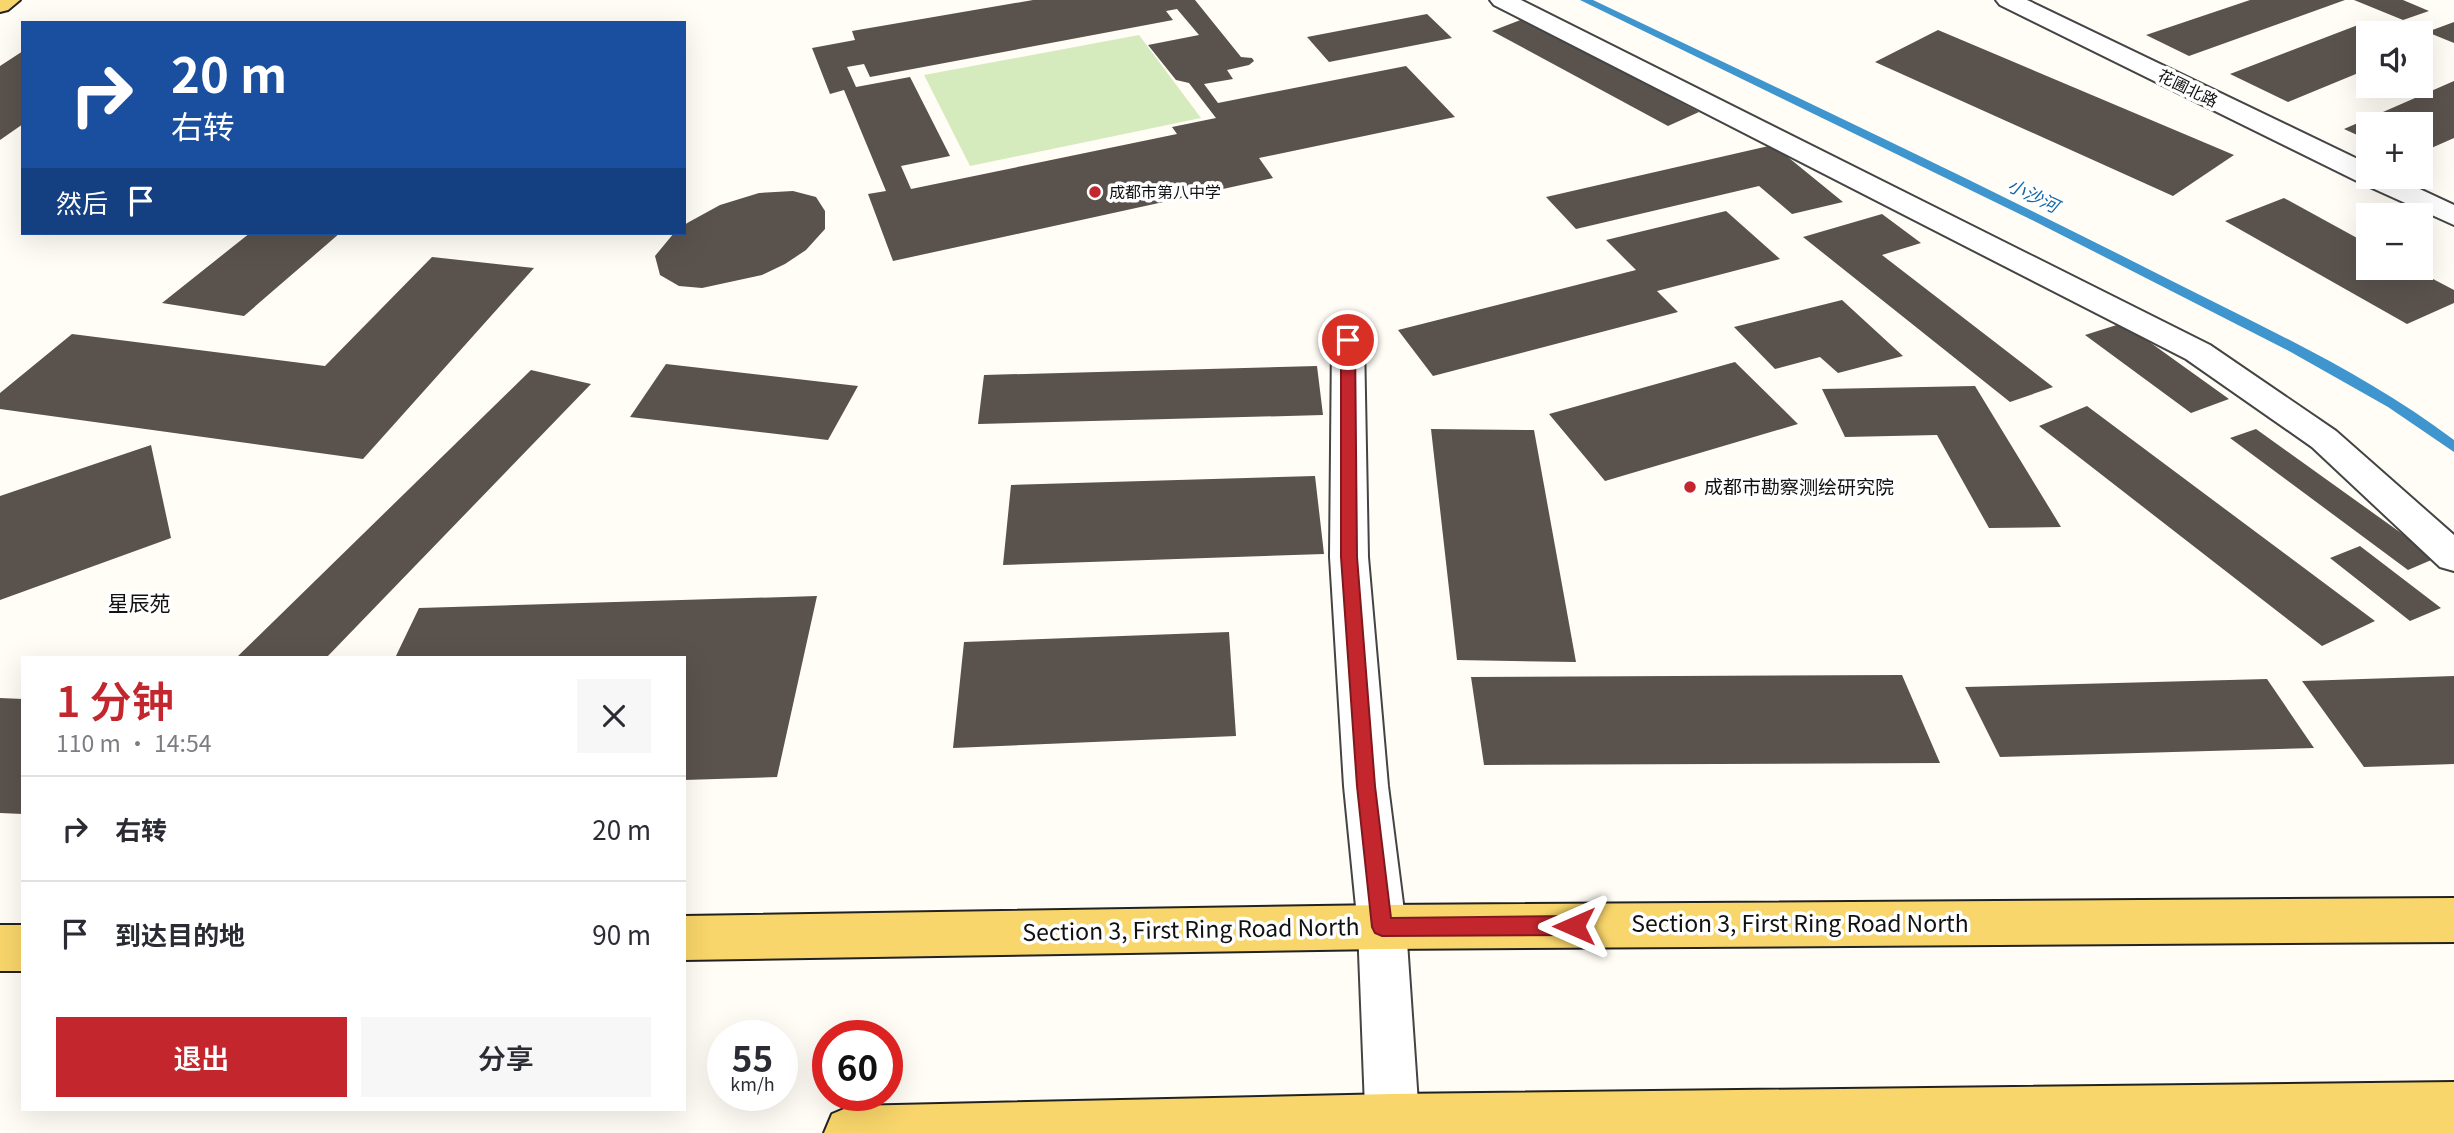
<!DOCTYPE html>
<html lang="zh">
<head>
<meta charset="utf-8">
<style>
	body { margin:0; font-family:Georgia,"Noto Sans SC",serif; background:#f7f7f7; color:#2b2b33; height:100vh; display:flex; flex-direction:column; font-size:26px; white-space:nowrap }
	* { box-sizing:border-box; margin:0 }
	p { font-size:23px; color:#7c7c81 }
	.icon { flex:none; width:38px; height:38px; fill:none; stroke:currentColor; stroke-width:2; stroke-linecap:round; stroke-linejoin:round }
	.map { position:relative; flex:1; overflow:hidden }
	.drawer { position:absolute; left:21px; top:656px; width:665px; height:455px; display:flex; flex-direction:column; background:#fff; border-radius:0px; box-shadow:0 7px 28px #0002 }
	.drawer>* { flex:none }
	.top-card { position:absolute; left:21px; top:21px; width:665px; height:214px; border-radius:0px; box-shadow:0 7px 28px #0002; background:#1a4fa0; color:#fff; overflow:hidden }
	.controls { position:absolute; left:2356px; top:21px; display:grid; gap:14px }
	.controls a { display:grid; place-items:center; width:77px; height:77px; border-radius:0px; background:#fff; box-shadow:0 7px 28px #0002; font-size:35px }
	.speed { position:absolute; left:707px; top:1020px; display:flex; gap:14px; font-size:35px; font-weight:700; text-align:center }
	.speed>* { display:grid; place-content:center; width:91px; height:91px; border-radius:50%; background:#fff; box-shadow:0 7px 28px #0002; line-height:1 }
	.speed small { font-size:18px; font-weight:400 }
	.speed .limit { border:10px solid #d22; background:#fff; color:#111 }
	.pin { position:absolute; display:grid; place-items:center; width:60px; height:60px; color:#fff; margin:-30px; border:4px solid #fff; border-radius:50%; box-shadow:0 2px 7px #0007 }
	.me { position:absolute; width:77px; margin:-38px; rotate:270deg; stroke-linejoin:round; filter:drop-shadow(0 0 5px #0008) }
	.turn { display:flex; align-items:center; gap:24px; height:147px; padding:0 35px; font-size:32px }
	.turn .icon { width:91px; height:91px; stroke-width:2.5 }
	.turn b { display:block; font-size:49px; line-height:60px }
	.then { display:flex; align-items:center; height:66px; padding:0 35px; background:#0003; gap:14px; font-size:26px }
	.round { display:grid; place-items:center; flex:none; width:74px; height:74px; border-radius:0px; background:#f7f7f7 }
	.headline { display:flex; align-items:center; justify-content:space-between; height:119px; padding:0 35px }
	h1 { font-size:42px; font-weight:600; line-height:52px; color:#c4262e }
	.cta { display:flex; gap:14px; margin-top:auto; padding:14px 35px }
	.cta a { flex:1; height:80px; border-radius:0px; background:#c4262e; color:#fff; font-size:28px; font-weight:600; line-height:80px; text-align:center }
	.cta a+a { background:#f7f7f7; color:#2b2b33 }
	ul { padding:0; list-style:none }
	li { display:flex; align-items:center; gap:21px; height:105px; padding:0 35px; border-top:2px solid #e1e1e2 }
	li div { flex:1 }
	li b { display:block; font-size:26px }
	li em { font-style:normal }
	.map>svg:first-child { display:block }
	.green { fill:#d5ebbd }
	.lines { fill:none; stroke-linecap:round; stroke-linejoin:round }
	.stream { fill:#3f96cf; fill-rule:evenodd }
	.building { fill:#5a524d; fill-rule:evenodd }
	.minor-casing { stroke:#444; stroke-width:4 }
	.major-casing { stroke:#222; stroke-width:4 }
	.minor { fill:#fff; fill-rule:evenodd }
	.major { fill:#f9d66b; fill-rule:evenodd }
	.route { fill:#c4262e; stroke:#7f191e; stroke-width:2 }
	.poi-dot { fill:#c4262e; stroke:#fff; stroke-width:2.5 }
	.labels { text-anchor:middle; stroke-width:7; stroke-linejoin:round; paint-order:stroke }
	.far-street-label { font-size:16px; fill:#111; stroke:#fff }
	.far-poi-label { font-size:16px; fill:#111; stroke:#fff; text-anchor:start }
	.far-water-label { font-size:18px; font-style:italic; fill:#1768a6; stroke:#fff }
	.poi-label { font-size:19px; fill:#111; stroke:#fff; text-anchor:start }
	.neighbourhood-label { font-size:21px; fill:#111; stroke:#fff }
	.near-street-label { font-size:23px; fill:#111; stroke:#fff }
</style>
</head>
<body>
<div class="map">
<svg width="2454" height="1133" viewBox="0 0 2454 1133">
	<rect width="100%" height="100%" fill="#fffdf5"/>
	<path class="green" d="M1139,35L1201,118L970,166L924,75Z"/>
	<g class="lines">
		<path class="stream" d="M1580,0H1593C1784,91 1975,181 2164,277C2263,327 2365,373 2454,440V452L2388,407L2289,351L2038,223Z"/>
	</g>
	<path class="building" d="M1033,0H1195L1241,57L1252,58L1254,61L1249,65L1227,70L1233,79L1204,84L1218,103L1406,66L1455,117L1259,158L1273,178L893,261L868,194L886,191L844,90L830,94L812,48L855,40L852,31ZM1177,9L1199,35L1148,45L1176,80L1189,83L1216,118L1172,127L1177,134L911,189L901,166L950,156L910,77L856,87L847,67L864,64L870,77L1173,20L1166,11Z
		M2250,0H2345L2189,56L2146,35Z
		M2354,0H2403L2429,11L2403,20Z
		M1427,14L1452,38L1329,62L1307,37Z
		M1523,19L1699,112L1668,126L1492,31Z
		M2454,22V43L2427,32Z
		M2358,25L2379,33H2368V69L2288,102L2230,74Z
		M1938,30L2234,155L2173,196L1875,62Z
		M23,51V124L0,140V66Z
		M2454,81V138L2420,153V124H2368V140L2344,129Z
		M1773,145L1843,202L1792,214L1759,186L1576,229L1546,197Z
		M793,191L816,197L825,211V229L806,250L785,264L762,275L702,288L679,286L660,275L655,256L674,233H684V225L689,222L720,205L759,193Z
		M2284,198L2368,244V268H2412L2454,290V303L2407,324L2225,221Z
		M1726,211L1780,259L1657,291L1678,312L1433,376L1398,330L1636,270L1606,240Z
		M1882,214L1921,243L1882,255L2053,387L2010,402L1803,237Z
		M250,233H340L244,316L162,303Z
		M432,257L534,268L363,459L0,409V393L72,334L325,366Z
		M1842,300L1903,356L1838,373L1820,357L1775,369L1734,327Z
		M2123,323L2229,399L2191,413L2085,335Z
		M1735,362L1798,424L1605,481L1549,414Z
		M666,364L858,386L828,440L630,417Z
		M1317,366L1323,415L978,424L984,375Z
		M531,370L591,384L326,658H236Z
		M1975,386L2061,527L1989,528L1937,435L1845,437L1822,389Z
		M2087,406L2375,621L2322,646L2039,426Z
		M1431,429L1534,430L1576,662L1457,660Z
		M2256,429L2436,558L2408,570L2230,438Z
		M151,445L171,538L0,600V496Z
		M1315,476L1324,554L1003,565L1011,485Z
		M2360,546L2441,608L2410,621L2330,558Z
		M817,596L777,777L684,780V658H395L419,608Z
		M1229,632L1236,736L953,748L964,642Z
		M1902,675L1940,763L1484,765L1471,677Z
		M2454,676V764L2364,767L2302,681Z
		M2267,679L2314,748L2000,757L1965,687Z
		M0,698L23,699V814L0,813Z"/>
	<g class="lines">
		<g class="minor-casing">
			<path id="minor" d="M1490,0H1521L2210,345L2336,431L2454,535V571L2440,567L2312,447L2186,359L1494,5Z
				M1996,0H2027L2368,164V177H2394L2454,205V225L2361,183L2000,5Z
				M1348,330L1360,333L1364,340L1368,557L1388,786L1406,927L1420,1133H1366L1358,927L1344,786L1330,557L1332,340L1336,333Z"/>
		</g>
		<g class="major-casing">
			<path id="major" d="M0,0H20L8,10L0,12Z
				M2454,898V942L1382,949L684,960V916L1382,905Z
				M0,925H23V971H0Z
				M2454,1082V1133H824L832,1114L851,1106L1392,1094Z"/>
		</g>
		<use href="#minor" class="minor"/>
		<use href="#major" class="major"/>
	</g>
	<path class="route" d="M1348,335L1355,340L1357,557L1375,786L1391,918L1574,916L1581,919L1584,926L1581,932L1574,935L1382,936L1375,933L1372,927L1357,786L1341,557V340Z"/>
	<g class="poi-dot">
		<circle cx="1095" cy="192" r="7"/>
		<circle cx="1690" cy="487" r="7"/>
	</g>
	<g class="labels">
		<g class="far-street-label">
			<text transform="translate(2188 88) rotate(26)" y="6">花圃北路</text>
		</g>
		<g class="far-poi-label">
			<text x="1109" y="198">成都市第八中学</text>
		</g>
		<g class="far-water-label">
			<text transform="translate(2033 196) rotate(26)" y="6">小沙河</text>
		</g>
		<g class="poi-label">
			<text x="1704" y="494">成都市勘察测绘研究院</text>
		</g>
		<g class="neighbourhood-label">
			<text x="139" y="611">星辰苑</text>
		</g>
		<g class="near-street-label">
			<text x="1800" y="932">Section 3, First Ring Road North</text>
			<text transform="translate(1191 930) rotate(-1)" y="8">Section 3, First Ring Road North</text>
		</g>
	</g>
</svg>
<div class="controls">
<a><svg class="icon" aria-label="sound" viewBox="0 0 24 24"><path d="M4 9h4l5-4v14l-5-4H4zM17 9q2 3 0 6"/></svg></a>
<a>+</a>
<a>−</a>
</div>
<div class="speed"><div>55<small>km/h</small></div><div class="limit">60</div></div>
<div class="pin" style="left:1348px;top:340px;background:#d93025"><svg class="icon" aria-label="arrive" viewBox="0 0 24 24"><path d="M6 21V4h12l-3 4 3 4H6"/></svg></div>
<svg class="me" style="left:1574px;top:926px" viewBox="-20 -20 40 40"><path d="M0-17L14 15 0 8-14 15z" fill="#c4262e" stroke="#fff" stroke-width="4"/></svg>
<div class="top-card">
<div class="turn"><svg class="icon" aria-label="right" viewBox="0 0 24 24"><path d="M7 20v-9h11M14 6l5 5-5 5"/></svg><div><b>20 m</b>右转</div></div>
<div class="then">然后<svg class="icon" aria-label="arrive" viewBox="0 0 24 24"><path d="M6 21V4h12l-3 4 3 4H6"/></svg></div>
</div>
<section class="drawer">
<div class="headline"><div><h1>1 分钟</h1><p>110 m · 14:54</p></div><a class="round"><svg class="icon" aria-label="close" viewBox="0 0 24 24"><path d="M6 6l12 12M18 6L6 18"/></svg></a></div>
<ul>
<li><svg class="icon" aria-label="right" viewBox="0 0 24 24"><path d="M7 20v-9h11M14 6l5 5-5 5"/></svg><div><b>右转</b></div><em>20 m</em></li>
<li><svg class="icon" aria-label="arrive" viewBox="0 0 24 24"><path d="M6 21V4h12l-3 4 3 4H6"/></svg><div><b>到达目的地</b></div><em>90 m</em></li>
</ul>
<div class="cta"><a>退出</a><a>分享</a></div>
</section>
</div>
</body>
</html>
